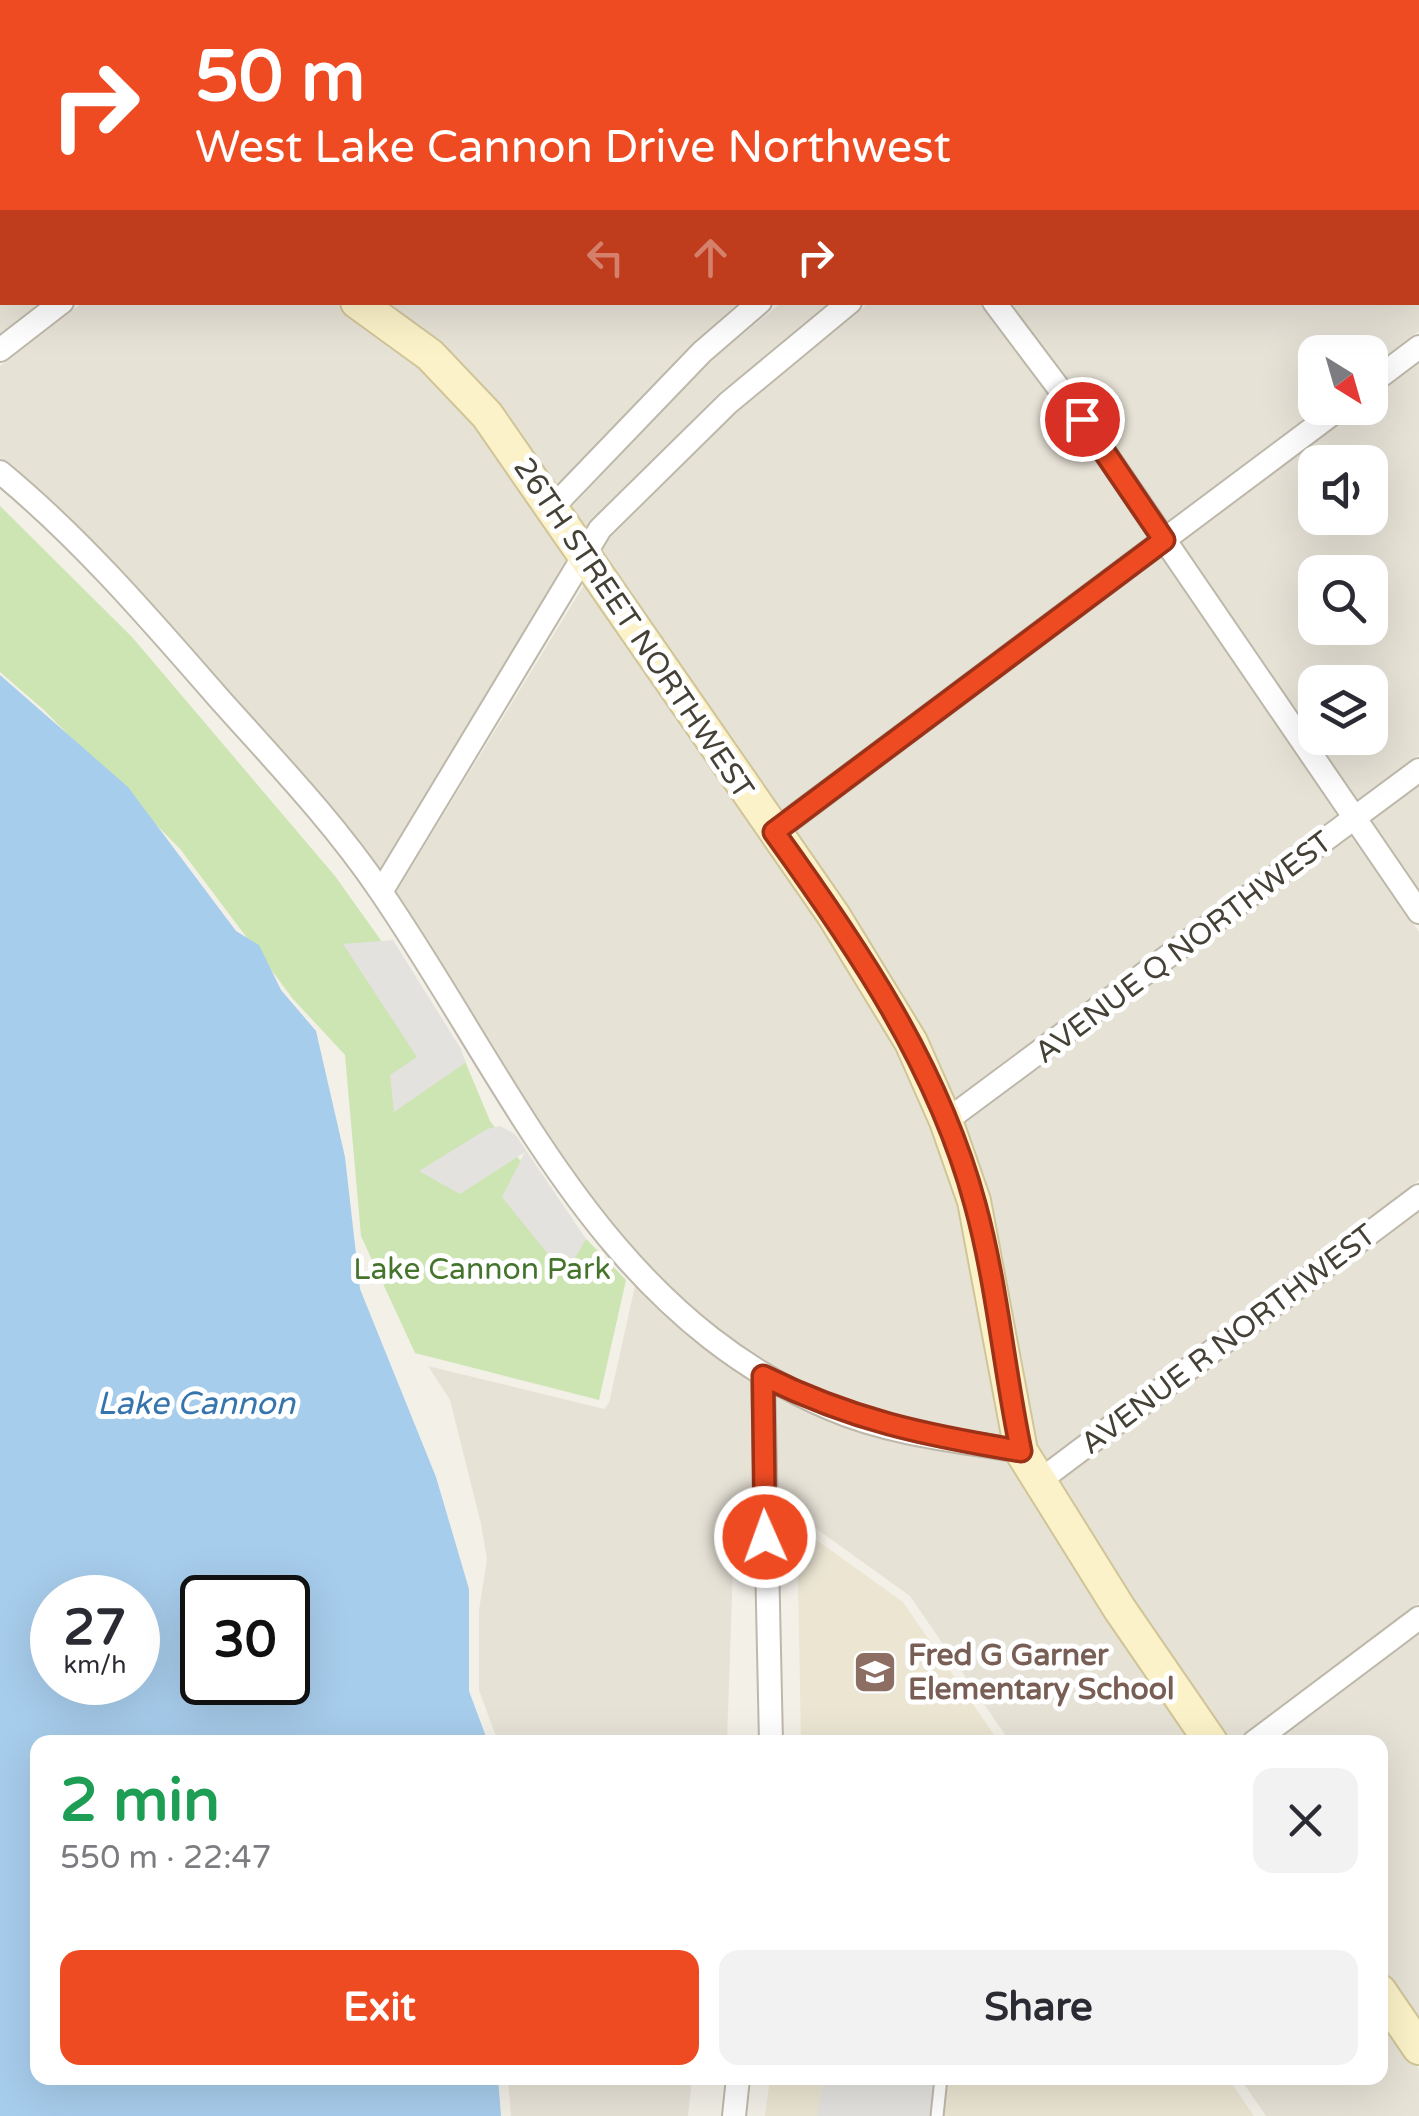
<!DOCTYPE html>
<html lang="en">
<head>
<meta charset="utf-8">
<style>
	body { margin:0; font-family:"Varela Round",sans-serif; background:#f2f2f3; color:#2b2b33; height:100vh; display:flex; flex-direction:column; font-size:38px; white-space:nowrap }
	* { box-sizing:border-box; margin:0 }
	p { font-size:32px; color:#7c7c81 }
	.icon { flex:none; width:55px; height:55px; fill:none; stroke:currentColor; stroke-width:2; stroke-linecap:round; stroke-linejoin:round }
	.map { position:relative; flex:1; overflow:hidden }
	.details { position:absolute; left:30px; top:1735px; width:1358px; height:350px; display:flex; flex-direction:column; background:#fff; border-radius:20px; box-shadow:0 10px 40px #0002 }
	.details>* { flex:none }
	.guide { position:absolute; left:0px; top:0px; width:1420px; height:305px; box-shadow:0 10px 40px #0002; background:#ef4b23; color:#fff; overflow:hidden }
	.needle { width:65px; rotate:143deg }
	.fabs { position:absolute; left:1298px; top:335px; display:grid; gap:20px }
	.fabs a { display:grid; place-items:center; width:90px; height:90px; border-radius:20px; background:#fff; box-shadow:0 10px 40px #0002; font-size:50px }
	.speed { position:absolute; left:30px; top:1575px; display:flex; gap:20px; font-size:50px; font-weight:700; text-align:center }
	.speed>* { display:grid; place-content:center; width:130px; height:130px; border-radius:50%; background:#fff; box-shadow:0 10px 40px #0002; line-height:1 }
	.speed small { font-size:25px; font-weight:400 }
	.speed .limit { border:5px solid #111; border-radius:15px; background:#fff; color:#111 }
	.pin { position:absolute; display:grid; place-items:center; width:85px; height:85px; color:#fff; margin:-42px; border:5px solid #fff; border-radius:50%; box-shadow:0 2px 10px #0007 }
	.me { position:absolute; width:110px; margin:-55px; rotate:358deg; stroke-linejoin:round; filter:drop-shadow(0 0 8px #0008) }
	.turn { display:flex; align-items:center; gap:35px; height:210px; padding:0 30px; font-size:45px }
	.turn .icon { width:130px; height:130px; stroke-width:2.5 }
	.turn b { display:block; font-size:70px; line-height:85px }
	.lanes { display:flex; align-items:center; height:95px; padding:0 30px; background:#0003; justify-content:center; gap:50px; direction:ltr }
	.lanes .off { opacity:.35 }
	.round { display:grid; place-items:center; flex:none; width:105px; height:105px; border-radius:20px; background:#f2f2f3 }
	.headline { display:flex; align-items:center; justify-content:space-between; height:170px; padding:0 30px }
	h1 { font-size:60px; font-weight:700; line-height:75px; color:#1e9e55 }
	.action { display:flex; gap:20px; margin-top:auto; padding:20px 30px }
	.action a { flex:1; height:115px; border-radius:20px; background:#ef4b23; color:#fff; font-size:40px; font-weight:700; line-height:115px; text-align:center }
	.action a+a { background:#f2f2f3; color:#2b2b33 }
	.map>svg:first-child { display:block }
	.residential { fill:#e7e2d6; fill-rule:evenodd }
	.education { fill:#ebe5d2 }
	.green { fill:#cce5b2 }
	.parking { fill:#e4e2df }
	.water { fill:#a7cdec; fill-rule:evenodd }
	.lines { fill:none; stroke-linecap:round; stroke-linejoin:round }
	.lane-casing { stroke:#beb8ab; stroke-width:15 }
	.street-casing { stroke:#beb8ab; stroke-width:26 }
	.secondary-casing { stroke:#d0c599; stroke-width:36 }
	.lane { stroke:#fff; stroke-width:11 }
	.street { stroke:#fff; stroke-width:22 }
	.secondary { stroke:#fcf2c9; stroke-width:32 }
	.route-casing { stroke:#9b3117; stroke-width:25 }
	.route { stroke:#ef4b23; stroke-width:18 }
	.labels { text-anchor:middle; stroke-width:10; stroke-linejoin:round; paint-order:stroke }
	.street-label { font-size:30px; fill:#464137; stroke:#fff }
	.park-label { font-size:30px; fill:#45752d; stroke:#fff }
	.education-label { font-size:30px; font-weight:bold; fill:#785e54; stroke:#fff; text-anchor:start }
	.water-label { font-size:32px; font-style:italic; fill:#3574ac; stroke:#fff }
</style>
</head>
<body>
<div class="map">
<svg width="1419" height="2116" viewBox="0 0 1419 2116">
	<rect width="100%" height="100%" fill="#f3f0e8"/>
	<path class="residential" d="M0,0H436L2,2V83Z
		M602,0H1151L606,2Z
		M1288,0H1419V331L1370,368V352H1315L1318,408L1166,523L1008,303L1418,302V2H1284Z
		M0,107L2,302L41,303L0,335Z
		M870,302L980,303L1025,359L1149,536L775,816L596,552L736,412Z
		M82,303H335L460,400L573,557L380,872L307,779L128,578L0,458V366Z
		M377,303H739L693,343L553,490Z
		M781,303H830L719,393L582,532L568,511L710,361Z
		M1419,362V755L1356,801L1180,543L1359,408H1370V399ZM1315,462H1370V518H1315ZM1315,572H1370V628H1315ZM1315,682H1370V738H1315Z
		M1163,557L1339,814L950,1103L790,836Z
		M587,580L901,1047L963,1203L1007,1437L917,1421L836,1399L766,1365L703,1320L642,1263L572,1173L395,894Z
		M1419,785V893L1370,821Z
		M1353,835L1419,932V1180L1041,1465L960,1127Z
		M1419,1211V1603L1233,1742H1225L1053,1486Z
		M635,1286L662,1314L751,1382L753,1513L735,1507L727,1742H498L479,1690V1610L487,1559L481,1524L450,1400L428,1366L604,1409L609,1403Z
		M774,1394L832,1422L915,1444L1012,1461L1197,1742H1010L910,1596L800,1517L788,1522V1545L777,1526Z
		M1419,1634V2025L1417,2027L1380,1971V1742H1274Z
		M1380,2012L1419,2069V2116H1266L1240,2078H1380Z
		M508,2078H692L688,2116H511Z"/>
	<path class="education" d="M797,1526L903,1602L999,1742H801Z
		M770,2078H1228L1254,2116H765Z"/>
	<path class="green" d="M0,506L132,637L335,876L462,1054L490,1121L558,1210L626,1280L599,1400L415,1353L361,1236L345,1055L293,999L181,850L44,710L0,672Z"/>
	<path class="parking" d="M393,940L461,1049L465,1063L394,1112L390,1075L417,1057L343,944Z
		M500,1126L515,1134L586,1239L565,1275L502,1197L525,1152L460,1194L419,1171L487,1129Z
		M824,2078H940L932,2116H817Z"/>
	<path class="water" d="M0,675L128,787L236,931L259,945L281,990L316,1031L345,1157L360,1289L436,1477L469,1589V1691L488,1742H38V2078H498L501,2116H0ZM52,1598H138V1682H52ZM202,1598H288V1682H202Z"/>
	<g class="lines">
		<g class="lane-casing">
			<path id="lane" d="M937,2116L941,2078"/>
		</g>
		<g class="street-casing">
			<path id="street" d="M581,0L585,2
				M454,2L457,0
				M1168,2L1171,0
				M1263,2L1267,0
				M994,302L1082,419L1419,912
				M0,350L62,302
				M1370,384L1419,347
				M0,472C80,538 148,617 216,695C273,759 333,821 381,892C513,1085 600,1310 829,1408C888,1434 958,1441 1021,1451
				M552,508L702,352L760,302
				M774,832L1340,408
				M381,892L600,529L728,403L850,302
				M946,1121L1419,770
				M763,1377L771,1742
				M1038,1482L1419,1196
				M1254,1742L1419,1618
				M734,2116L738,2078"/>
		</g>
		<g class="secondary-casing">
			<path id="secondary" d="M0,95L2,96
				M357,302L430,355L487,415L834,916L911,1042L946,1121L974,1201L1021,1451L1119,1608L1211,1742
				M1380,1991L1419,2048"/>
		</g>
		<use href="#lane" class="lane"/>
		<use href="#street" class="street"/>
		<use href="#secondary" class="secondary"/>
	</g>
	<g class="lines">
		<g class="route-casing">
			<path id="route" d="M765,1537L763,1376C852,1420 924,1435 1021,1451C1004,1370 997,1284 975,1204C938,1066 857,947 774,832L1164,540L1082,419"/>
		</g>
		<use href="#route" class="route"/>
	</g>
	<defs>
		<g id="school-square" transform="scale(2.25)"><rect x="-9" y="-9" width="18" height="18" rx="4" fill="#8d6e63" stroke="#fff"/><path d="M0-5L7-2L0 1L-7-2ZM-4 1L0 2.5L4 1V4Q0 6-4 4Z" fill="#fff"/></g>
	</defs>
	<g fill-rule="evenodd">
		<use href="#school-square" x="875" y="1672"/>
	</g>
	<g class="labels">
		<g class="street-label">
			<text transform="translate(634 628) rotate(56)" y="10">26TH STREET NORTHWEST</text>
			<text transform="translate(1183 947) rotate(-37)" y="10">AVENUE Q NORTHWEST</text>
			<text transform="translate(1228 1339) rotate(-37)" y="10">AVENUE R NORTHWEST</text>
		</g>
		<g class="park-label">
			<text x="482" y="1279">Lake Cannon Park</text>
		</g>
		<g class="education-label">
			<text x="908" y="1665">Fred G Garner<tspan x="908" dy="34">Elementary School</tspan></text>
		</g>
		<g class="water-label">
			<text x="196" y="1414">Lake Cannon</text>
		</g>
	</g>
</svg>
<div class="fabs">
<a><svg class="needle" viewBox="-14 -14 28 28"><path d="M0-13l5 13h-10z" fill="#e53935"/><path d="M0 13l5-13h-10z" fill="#7c7c81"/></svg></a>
<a><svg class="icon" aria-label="sound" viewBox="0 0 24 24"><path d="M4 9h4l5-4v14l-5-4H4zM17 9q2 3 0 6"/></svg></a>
<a><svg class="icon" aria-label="search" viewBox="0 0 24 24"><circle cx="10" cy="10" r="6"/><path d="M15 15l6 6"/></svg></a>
<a><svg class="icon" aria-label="layers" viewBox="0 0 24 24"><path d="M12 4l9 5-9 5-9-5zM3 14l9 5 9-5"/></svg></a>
</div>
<div class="speed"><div>27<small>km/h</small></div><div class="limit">30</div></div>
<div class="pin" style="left:1082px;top:419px;background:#d93025"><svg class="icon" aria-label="arrive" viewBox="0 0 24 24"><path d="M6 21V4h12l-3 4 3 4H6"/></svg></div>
<svg class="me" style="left:765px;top:1537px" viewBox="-20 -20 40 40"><circle r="17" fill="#ef4b23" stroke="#fff" stroke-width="3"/><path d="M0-11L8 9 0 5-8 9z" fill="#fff"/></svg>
<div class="guide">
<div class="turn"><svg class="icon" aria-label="right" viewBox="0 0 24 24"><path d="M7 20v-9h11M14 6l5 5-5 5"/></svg><div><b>50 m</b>West Lake Cannon Drive Northwest</div></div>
<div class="lanes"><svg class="icon off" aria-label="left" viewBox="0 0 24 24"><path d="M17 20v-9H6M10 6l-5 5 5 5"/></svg><svg class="icon off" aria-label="ahead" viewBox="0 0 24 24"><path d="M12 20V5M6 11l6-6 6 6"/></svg><svg class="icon" aria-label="right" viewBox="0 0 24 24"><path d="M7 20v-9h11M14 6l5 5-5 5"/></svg></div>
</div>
<section class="details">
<div class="headline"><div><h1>2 min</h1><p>550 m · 22:47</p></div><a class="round"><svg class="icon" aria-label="close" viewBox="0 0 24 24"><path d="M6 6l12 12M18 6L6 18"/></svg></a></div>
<div class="action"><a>Exit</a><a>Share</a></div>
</section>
</div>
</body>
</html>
